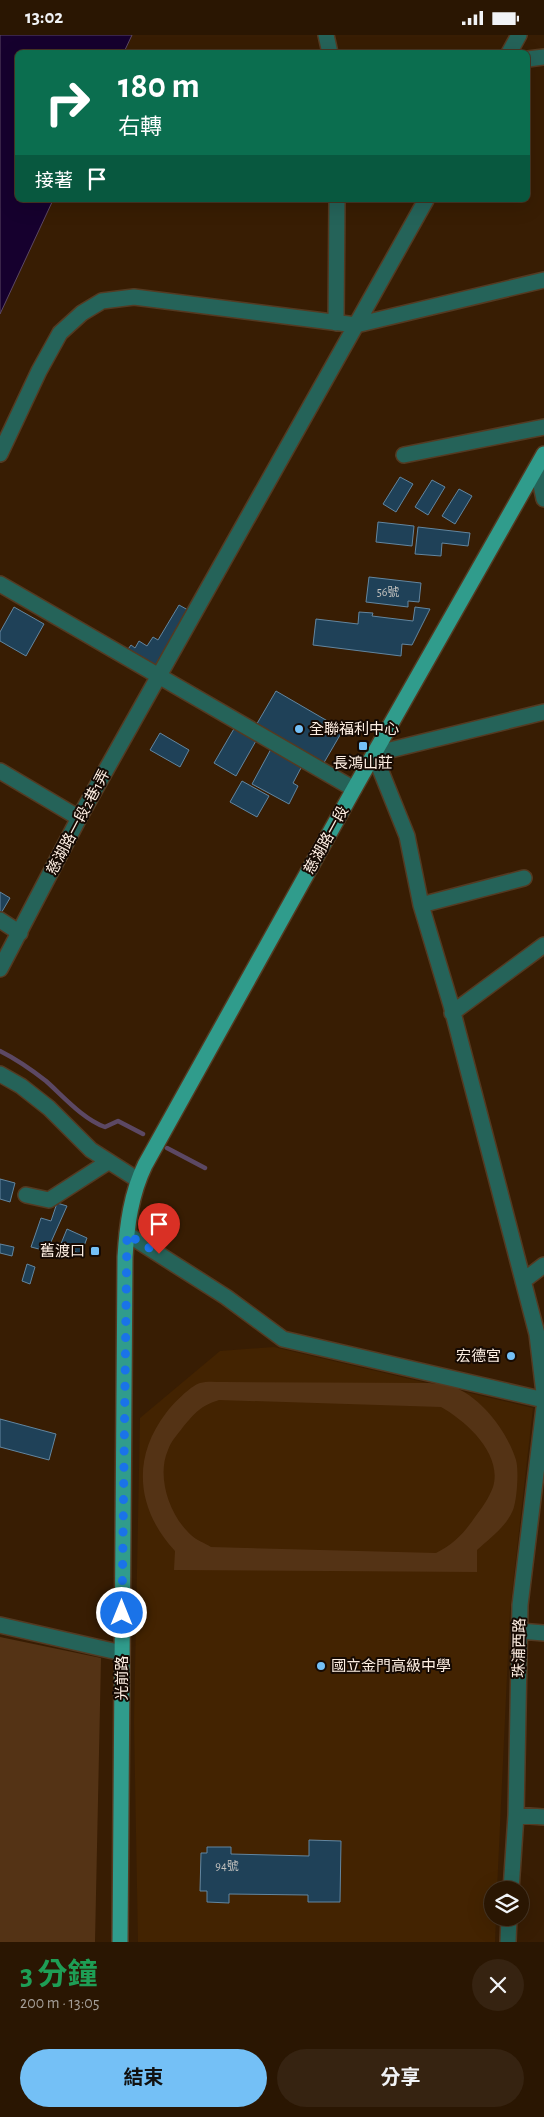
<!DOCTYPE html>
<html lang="zh-TW">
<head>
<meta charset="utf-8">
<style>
	body { margin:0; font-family:"Alegreya Sans","Noto Sans TC",sans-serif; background:#362311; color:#f1f3f6; height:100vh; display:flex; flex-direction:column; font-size:19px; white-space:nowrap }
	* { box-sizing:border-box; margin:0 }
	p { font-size:16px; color:#a59f99 }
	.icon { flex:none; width:28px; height:28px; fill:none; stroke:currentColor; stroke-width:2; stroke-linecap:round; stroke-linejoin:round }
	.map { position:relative; height:1907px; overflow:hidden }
	.drawer { display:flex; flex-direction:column; background:#2a1602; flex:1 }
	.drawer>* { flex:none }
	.guide { position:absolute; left:15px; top:15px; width:515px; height:152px; border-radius:8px; box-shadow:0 5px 20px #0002,0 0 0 1px #463524; background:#0b6e4f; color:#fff; overflow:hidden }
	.buttons { position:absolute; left:484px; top:1846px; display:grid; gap:10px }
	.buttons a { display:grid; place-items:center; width:45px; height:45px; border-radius:50%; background:#2a1602; box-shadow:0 5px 20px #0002,0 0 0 1px #463524; font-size:25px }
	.pin { position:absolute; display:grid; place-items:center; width:42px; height:42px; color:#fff; margin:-51px -21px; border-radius:50% 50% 50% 0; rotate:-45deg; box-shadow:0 0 5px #0007 }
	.pin .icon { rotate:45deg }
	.me { position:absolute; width:55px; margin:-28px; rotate:0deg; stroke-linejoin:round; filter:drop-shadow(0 0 4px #0008) }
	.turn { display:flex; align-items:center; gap:18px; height:105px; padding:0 20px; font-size:22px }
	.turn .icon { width:65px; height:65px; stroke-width:2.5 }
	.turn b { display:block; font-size:35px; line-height:42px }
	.then { display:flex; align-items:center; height:48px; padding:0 20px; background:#0003; gap:10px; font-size:19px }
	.round { display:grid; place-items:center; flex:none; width:52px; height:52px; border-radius:26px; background:#362311 }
	.headline { display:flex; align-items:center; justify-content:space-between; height:85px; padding:0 20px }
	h1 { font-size:30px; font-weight:700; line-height:38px; color:#1e9e55 }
	.primary-button { display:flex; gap:10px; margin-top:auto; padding:10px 20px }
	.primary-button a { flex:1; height:58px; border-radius:30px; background:#74c0f6; color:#111; font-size:20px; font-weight:700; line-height:58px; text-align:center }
	.primary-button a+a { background:#362311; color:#f1f3f6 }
	.status { display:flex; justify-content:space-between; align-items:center; height:35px; padding:0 25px; background:#2a1602; direction:ltr }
	.status svg { height:14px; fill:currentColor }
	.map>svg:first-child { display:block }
	.built { fill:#432301 }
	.green { fill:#543315; fill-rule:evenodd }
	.water { fill:#16002e; stroke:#5c4864 }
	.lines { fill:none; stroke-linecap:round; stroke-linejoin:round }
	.stream { stroke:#5c4864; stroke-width:4.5 }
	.building { fill:#1f4158; stroke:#6286a0 }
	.minor-casing { stroke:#543a22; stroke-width:18 }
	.major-casing { stroke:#543a22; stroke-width:18 }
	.minor { stroke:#256359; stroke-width:15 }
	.major { stroke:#309c8c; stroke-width:15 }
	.route { stroke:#1a73e8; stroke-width:9; stroke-dasharray:0 16.2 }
	.poi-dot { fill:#74c0f6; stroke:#160a03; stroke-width:2 }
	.labels { text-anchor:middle; stroke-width:4; stroke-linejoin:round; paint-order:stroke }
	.number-label { font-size:12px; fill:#c6c4c0 }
	.poi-label { font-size:15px; fill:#feefe3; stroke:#160a03; text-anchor:start }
	.street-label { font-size:15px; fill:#feefe3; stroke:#160a03 }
</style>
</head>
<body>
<div class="status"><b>13:02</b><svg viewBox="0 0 49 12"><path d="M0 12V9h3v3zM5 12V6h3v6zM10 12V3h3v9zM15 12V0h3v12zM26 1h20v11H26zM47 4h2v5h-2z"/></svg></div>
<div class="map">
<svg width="544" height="1907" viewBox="0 0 544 1907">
	<rect width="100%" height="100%" fill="#381d03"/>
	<path class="built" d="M274,1312L533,1373L510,1576L497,1855H492V1882L496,1883L495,1907H138L134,1687L140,1383L220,1316Z"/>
	<path class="green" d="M223,1347L429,1348C436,1349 446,1348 452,1351C481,1362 507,1396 516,1425C519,1435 517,1465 513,1475C506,1492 490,1503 477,1515V1537L174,1535L175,1516C137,1475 131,1424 166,1378C172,1370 190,1351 200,1348C207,1346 216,1347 223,1347ZM219,1365L441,1372C466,1386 503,1419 493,1452C489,1463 482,1473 475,1482C464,1498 454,1509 436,1518L211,1512C205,1508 196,1505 191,1500C170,1481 156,1442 168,1415C171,1406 178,1399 183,1392C196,1377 200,1371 219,1365Z
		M0,1602L101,1623L95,1907H0Z"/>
	<path class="water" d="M0,0H132L124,17L18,18V165H53L0,279Z"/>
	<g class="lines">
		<path class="stream" d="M0,1016C16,1024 32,1035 46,1046C64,1062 83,1084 105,1092L118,1086L143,1099
			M167,1113L205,1133"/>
	</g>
	<path class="building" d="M400,442L413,449L396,477L383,469Z
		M432,445L445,452L428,480L415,472Z
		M459,454L472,461L455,489L442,481Z
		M378,487L414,491L412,511L376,507Z
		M418,492L470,498L468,511L442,508L441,521L415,519Z
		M369,542L421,548L419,567L408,566V572L366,567Z
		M179,570L188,575L154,633L126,617L131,610L135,613L139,606L147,611L153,602L158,605Z
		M14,572L44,589L26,621L0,606V597Z
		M415,572L430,574L412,610L402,609L401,621L313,610L316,584L358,589L359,577L373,578L372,581L413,586Z
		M276,656L343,695L322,731L255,692Z
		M235,692L257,704L236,741L214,728Z
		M160,698L189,715L180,732L150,715Z
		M271,714L302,731L293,748L298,751L289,769L252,749Z
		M242,746L269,761L257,782L230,767Z
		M0,857L10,863L0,880Z
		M0,1144L15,1148L10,1167L0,1164Z
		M57,1168L67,1171L47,1216L31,1212L41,1183L51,1186Z
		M67,1194L87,1203L81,1219L60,1211Z
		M0,1209L14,1212L12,1221L0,1218Z
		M27,1229L35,1232L30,1249L22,1246Z
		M0,1384L56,1399L49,1425L0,1412Z
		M309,1805L341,1806L340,1867H308V1860L229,1859V1868L207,1867V1856H200L201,1818H207V1812H231V1819L309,1821Z"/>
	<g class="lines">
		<g class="minor-casing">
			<path id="minor" d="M326,0L330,18
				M509,18L519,0
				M528,24L544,22
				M336,288L337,165
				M0,419L39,336L60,298L82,278L102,266L134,262L356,290L426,165
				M404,420L544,392
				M537,432L544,464
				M0,549L354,754
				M544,677L374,719L407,801L421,870L451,970L537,1299L544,1358
				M0,736L79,783
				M421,870L524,843
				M0,885L20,898
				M0,934L79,783L356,290L544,245
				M452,978L544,910
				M0,1039L21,1051L49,1073L91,1115L138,1145
				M26,1160L49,1165L108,1127
				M127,1199L226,1262L283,1304L544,1365
				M523,1246L544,1230
				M0,1590L122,1618
				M520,1596L544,1598
				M516,1780L544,1782
				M511,1855L516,1780L520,1570L544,1373
				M508,1907L509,1882"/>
		</g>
		<g class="major-casing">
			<path id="major" d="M120,1907L125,1222C127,1190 131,1159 145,1130L354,754L544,419"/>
		</g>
		<use href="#minor" class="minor"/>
		<use href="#major" class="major"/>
	</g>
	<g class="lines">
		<path class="route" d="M122,1578L127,1199L159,1219"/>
	</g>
	<g class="poi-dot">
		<circle cx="299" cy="694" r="5"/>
		<rect x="358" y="706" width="10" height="10" rx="2.5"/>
		<rect x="90" y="1211" width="10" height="10" rx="2.5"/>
		<circle cx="511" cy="1321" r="5"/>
		<circle cx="321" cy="1631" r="5"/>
	</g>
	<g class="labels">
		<g class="number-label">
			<text x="388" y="561">56號</text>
			<text x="227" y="1835">94號</text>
		</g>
		<g class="poi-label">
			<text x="309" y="699">全聯福利中心</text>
			<text x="363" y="733" text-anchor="middle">長鴻山莊</text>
			<text x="85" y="1221" text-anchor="end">舊渡口</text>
			<text x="501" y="1326" text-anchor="end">宏德宮</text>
			<text x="331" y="1636">國立金門高級中學</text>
		</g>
		<g class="street-label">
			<text transform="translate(78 787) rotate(-62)" y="5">慈湖路一段2巷1弄</text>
			<text transform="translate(326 805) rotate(-61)" y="5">慈湖路一段</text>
			<text transform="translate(519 1613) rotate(-89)" y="5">珠浦西路</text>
			<text transform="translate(122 1643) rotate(-90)" y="5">光前路</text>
		</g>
	</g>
</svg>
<div class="buttons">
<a><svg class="icon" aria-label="layers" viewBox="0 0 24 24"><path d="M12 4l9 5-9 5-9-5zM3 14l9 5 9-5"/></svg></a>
</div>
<div class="pin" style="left:159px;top:1219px;background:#d93025"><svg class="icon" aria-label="arrive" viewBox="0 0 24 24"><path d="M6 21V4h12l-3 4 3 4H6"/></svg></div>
<svg class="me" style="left:122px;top:1578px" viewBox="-20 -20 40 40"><circle r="17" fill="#1a73e8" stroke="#fff" stroke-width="3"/><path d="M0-11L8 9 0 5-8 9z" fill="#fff"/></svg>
<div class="guide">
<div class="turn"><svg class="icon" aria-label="right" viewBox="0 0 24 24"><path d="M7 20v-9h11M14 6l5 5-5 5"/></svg><div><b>180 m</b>右轉</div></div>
<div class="then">接著<svg class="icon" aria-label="arrive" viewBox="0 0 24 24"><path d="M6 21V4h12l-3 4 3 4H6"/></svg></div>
</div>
</div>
<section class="drawer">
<div class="headline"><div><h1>3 分鐘</h1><p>200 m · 13:05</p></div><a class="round"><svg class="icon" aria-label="close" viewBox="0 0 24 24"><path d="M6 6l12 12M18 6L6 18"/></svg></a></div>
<div class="primary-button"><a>結束</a><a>分享</a></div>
</section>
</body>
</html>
